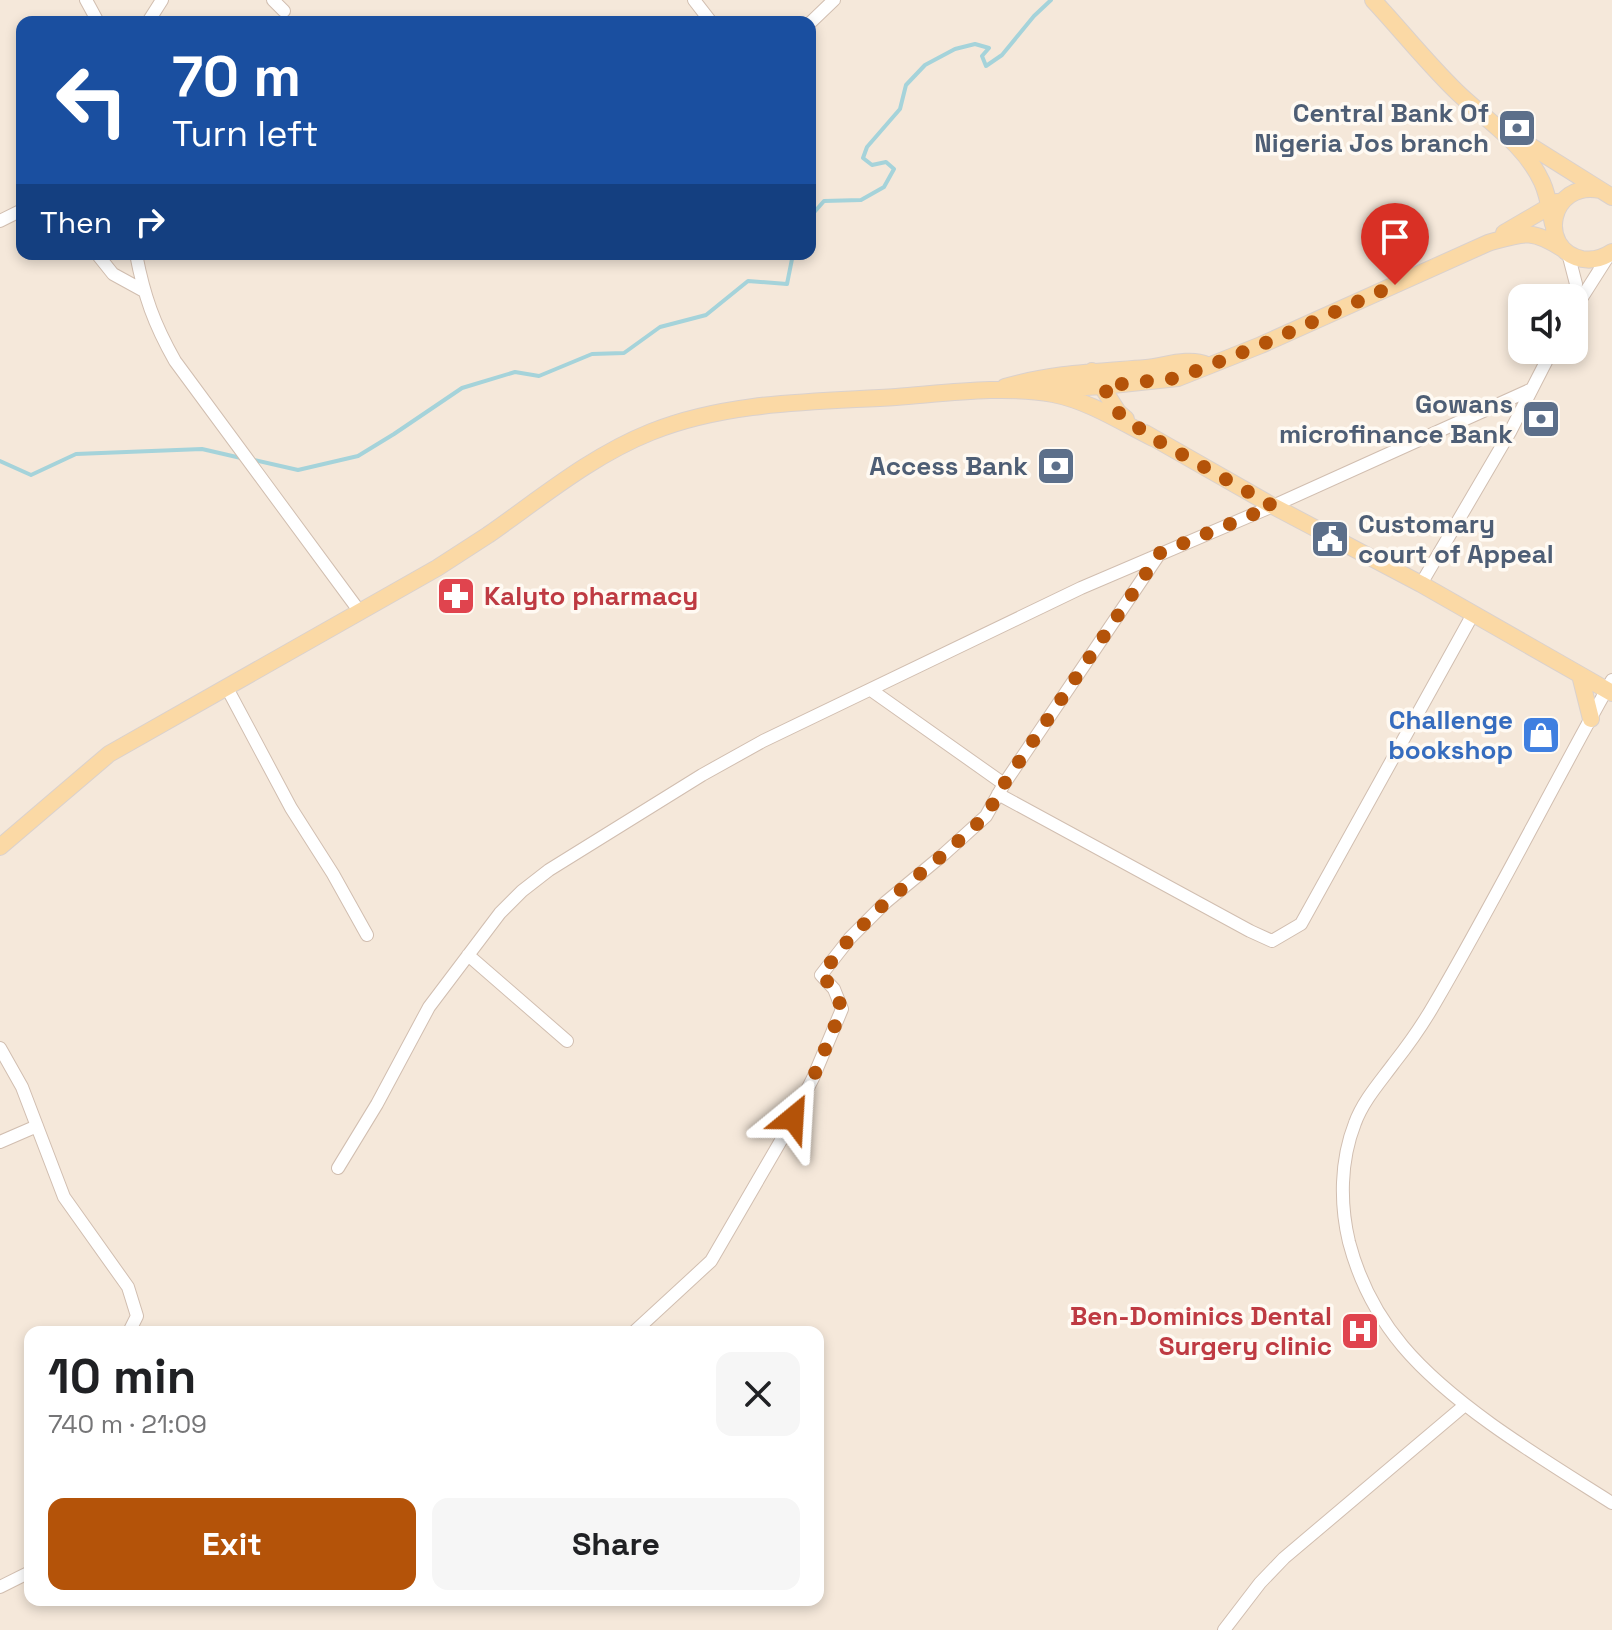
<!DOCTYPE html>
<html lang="en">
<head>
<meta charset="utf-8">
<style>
	body { margin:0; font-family:"Space Grotesk",sans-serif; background:#f6f6f6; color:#202124; height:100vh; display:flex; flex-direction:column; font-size:30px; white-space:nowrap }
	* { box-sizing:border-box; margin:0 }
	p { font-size:26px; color:#757577 }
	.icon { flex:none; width:44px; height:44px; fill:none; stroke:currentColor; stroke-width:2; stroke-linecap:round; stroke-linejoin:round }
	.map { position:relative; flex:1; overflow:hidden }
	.side { position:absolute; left:24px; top:1326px; width:800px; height:280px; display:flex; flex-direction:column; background:#fff; border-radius:16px; box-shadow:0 4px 12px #0003 }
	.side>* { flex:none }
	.top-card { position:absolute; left:16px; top:16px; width:800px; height:244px; border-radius:16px; box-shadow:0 4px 12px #0003; background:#1a4fa0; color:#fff; overflow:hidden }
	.buttons { position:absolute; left:1508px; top:284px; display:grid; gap:16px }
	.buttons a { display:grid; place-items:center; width:80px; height:80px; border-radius:16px; background:#fff; box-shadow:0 4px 12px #0003; font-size:40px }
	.pin { position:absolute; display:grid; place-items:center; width:68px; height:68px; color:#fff; margin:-82px -34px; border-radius:50% 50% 50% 0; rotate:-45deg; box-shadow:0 0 8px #0007 }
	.pin .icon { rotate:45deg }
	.me { position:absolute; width:88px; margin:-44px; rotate:27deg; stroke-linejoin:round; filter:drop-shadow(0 0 6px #0008) }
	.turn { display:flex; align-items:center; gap:28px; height:168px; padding:0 24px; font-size:36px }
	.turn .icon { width:104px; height:104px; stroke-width:2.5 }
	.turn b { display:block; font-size:56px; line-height:68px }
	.then { display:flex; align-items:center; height:76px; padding:0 24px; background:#0003; gap:16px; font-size:30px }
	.round { display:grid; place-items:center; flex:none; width:84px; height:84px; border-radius:16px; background:#f6f6f6 }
	.headline { display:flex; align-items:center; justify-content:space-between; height:136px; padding:0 24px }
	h1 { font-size:48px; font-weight:700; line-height:60px }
	.cta { display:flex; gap:16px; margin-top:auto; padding:16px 24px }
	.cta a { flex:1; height:92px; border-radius:16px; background:#b45309; color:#fff; font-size:32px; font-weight:700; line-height:92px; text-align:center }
	.cta a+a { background:#f6f6f6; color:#202124 }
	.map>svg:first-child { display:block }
	.residential { fill:#f5e8da; fill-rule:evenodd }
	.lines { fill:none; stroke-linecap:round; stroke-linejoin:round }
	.stream { stroke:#a5d3da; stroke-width:4 }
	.minor-casing { stroke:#d1beb0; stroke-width:14 }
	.major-casing { stroke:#dad1cd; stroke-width:18 }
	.minor { stroke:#fff; stroke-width:12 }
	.major { stroke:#fbd9a5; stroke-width:16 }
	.route { stroke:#b45309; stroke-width:14; stroke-dasharray:0 25.2 }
	.labels { text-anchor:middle; stroke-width:7; stroke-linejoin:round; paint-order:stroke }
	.service-label { font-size:26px; font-weight:bold; fill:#4e5e75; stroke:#fffaf3; text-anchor:end }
	.health-label { font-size:26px; font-weight:bold; fill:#be3a42; stroke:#fffaf3; text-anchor:start }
	.shop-label { font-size:26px; font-weight:bold; fill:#366cbe; stroke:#fffaf3; text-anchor:end }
</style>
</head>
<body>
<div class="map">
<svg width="1612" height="1630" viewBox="0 0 1612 1630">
	<rect width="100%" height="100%" fill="#fdf6ec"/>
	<path class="residential" d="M0,0H1612V1630H0ZM22,22H810V254H22ZM1522,298H1574V350H1522ZM30,1332H818V1600H30Z"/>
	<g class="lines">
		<path class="stream" d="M810,217L824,201L861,200L884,187L894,169L886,162L872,165L863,158L867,147L900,109L906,85L925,65L955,49L975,44L989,48L982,56L986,66L1002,55L1034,16L1051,0
			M254,460L298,470L358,456L394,434L462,388L515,372L539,376L592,354L624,353L660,327L706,315L748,281L787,284L793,254
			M0,461L31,475L76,454L202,449L241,458"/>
		<g class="minor-casing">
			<path id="minor" d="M86,0L98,22
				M273,0L284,11
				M694,0L711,22
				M148,22L162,0
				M810,23L834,0
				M0,221L22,210
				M1568,253L1576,284L1574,302
				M97,254L113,274L144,291
				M136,254C144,296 154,324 175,361L360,612
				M1574,310L1609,255
				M1421,584L1510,432L1552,350
				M1612,680C1552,787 1497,897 1435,1003C1423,1024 1409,1044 1394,1063C1380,1082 1363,1101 1355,1123C1340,1161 1340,1204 1349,1242C1371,1326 1423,1375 1491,1424C1530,1452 1571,1477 1612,1503
				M227,688L291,808L333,874L367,935
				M871,690L1004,784
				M998,794L1250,931L1272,941L1301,924L1473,614
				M468,955L567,1041
				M0,1048L22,1087L64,1197L128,1287L137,1316L129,1332
				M0,1142L37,1126
				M338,1168L377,1104L429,1007L500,913L522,891L549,870L702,775L763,741L1081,588L1273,506L1532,389
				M634,1332L711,1261L783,1137L813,1078L842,1009L834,989L821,975L850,938L886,902L944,854L986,816L1004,784L1160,553
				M0,1587L30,1572
				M1224,1630L1260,1583L1284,1558L1465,1405"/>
		</g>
		<g class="major-casing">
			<path id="major" d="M1373,0C1401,30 1427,63 1457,92C1487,121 1524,143 1542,182C1548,195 1550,210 1553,224
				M1513,135L1612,197
				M1600,190C1550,180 1536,249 1582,259C1593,261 1603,258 1612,252
				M1504,233L1557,202
				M1092,371L1118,412L1126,419
				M1005,387C1052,373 1098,372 1146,368C1165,366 1189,357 1207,365
				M1051,389L1103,386L1178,378L1261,345L1488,243C1523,233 1531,228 1563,249
				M1145,433L1273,506L1421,584L1612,693
				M1580,675L1591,719
				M0,847L109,754L437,568C454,557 471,546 488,535C541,498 591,456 651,432C728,401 815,402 896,397C948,393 1002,385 1053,394C1089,401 1121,422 1153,438"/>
		</g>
		<use href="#minor" class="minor"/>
		<use href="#major" class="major"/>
	</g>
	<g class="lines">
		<path class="route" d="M793,1118L813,1078L842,1009L834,989L821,975L850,938L886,902L944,854L986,816L1004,784L1160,553L1273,506L1153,438L1126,419L1118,412L1103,386L1178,378L1261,345L1395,285"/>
	</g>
	<defs>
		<g id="bank-square" transform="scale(2)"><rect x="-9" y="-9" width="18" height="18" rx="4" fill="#5c6f8a" stroke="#fffaf3"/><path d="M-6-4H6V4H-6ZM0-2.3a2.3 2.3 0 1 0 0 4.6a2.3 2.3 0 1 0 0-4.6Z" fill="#fff"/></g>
		<g id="civic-square" transform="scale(2)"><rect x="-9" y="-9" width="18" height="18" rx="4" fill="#5c6f8a" stroke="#fffaf3"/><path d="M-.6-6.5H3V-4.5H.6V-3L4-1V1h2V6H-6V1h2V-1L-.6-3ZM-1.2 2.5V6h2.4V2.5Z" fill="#fff"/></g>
		<g id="pharmacy-square" transform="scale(2)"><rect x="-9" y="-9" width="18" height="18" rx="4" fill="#e0444e" stroke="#fffaf3"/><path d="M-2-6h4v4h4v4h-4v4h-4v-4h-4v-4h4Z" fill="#fff"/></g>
		<g id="shop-square" transform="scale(2)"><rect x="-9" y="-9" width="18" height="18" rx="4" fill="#3f7fe0" stroke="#fffaf3"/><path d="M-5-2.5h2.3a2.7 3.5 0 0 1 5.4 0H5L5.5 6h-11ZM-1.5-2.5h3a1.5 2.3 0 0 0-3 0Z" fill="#fff"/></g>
		<g id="hospital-square" transform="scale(2)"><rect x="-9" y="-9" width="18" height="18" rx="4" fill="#e0444e" stroke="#fffaf3"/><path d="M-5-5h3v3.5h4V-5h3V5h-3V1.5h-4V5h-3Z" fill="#fff"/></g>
	</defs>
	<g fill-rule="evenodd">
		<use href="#bank-square" x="1517" y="128"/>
		<use href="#bank-square" x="1541" y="419"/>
		<use href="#bank-square" x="1056" y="466"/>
		<use href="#civic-square" x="1330" y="539"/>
		<use href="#pharmacy-square" x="456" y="596"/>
		<use href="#shop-square" x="1541" y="735"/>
		<use href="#hospital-square" x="1360" y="1331"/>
	</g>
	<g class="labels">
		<g class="service-label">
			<text x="1489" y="122">Central Bank Of<tspan x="1489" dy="30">Nigeria Jos branch</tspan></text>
			<text x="1513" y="413">Gowans<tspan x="1513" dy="30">microfinance Bank</tspan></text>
			<text x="1028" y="475">Access Bank</text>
			<text x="1358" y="533" text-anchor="start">Customary<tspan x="1358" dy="30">court of Appeal</tspan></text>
		</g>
		<g class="health-label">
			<text x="484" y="605">Kalyto pharmacy</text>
			<text x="1332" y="1325" text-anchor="end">Ben-Dominics Dental<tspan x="1332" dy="30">Surgery clinic</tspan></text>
		</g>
		<g class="shop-label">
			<text x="1513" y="729">Challenge<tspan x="1513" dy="30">bookshop</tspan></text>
		</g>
	</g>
</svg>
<div class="buttons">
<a><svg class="icon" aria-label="sound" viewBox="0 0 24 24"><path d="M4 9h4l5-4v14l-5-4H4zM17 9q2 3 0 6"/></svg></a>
</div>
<div class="pin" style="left:1395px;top:285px;background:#d93025"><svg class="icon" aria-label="arrive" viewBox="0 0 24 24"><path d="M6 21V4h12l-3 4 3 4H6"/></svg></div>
<svg class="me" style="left:793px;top:1118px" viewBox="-20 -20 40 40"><path d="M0-17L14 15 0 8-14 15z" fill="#b45309" stroke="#fff" stroke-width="4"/></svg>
<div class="top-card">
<div class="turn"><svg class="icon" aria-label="left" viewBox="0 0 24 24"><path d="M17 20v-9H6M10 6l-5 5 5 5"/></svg><div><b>70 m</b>Turn left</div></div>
<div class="then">Then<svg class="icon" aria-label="right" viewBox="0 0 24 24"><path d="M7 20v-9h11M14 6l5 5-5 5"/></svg></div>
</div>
<section class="side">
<div class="headline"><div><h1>10 min</h1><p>740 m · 21:09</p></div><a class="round"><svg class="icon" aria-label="close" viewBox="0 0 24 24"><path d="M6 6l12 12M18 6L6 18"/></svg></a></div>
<div class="cta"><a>Exit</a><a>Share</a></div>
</section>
</div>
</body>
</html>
